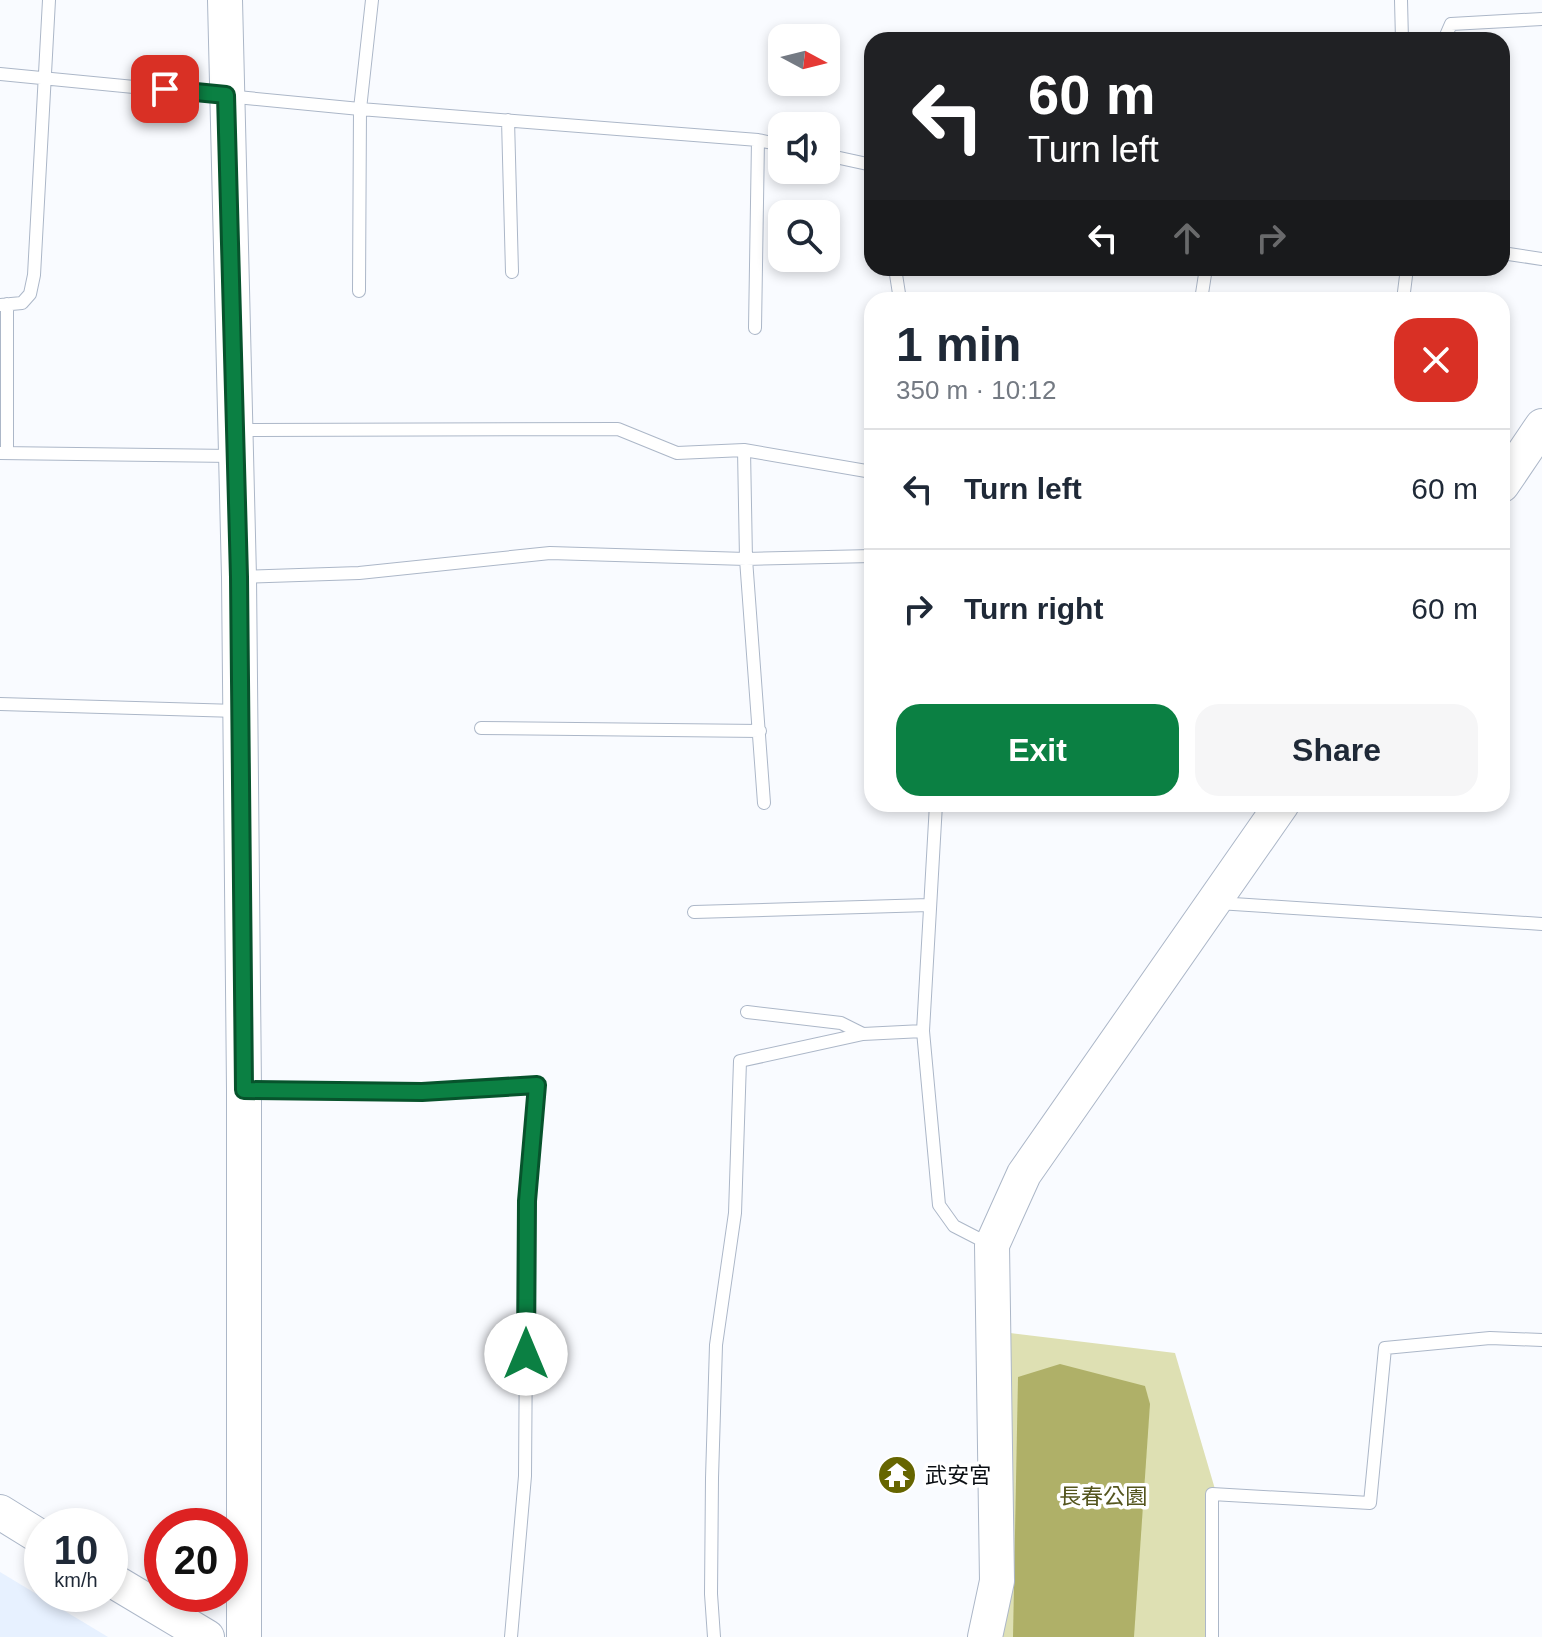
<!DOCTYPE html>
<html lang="en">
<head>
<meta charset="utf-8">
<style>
	body { margin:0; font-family:Arial,"Noto Sans TC",sans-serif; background:#f6f6f7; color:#1f2937; height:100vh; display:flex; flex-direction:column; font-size:30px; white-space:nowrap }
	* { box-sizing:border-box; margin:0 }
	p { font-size:26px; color:#747a83 }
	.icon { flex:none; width:44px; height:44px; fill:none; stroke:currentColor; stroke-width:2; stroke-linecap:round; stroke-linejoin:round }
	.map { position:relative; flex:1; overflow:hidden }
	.sheet { position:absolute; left:864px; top:292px; width:646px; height:520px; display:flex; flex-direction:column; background:#fff; border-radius:24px; box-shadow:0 4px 12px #0003 }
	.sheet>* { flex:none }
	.guide { position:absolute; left:864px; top:32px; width:646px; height:244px; border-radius:24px; box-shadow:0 4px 12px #0003; background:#202124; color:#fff; overflow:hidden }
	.needle { width:52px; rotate:97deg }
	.controls { position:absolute; left:768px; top:24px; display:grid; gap:16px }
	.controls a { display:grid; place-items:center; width:72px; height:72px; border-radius:16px; background:#fff; box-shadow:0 4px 12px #0003; font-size:40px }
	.speed { position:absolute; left:24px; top:1508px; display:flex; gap:16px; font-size:40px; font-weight:700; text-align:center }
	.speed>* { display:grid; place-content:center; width:104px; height:104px; border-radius:50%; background:#fff; box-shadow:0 4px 12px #0003; line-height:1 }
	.speed small { font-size:20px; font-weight:400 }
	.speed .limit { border:12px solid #d22; background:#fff; color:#111 }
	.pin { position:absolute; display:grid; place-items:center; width:68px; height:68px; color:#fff; margin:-34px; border-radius:16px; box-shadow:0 4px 12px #0006 }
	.me { position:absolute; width:88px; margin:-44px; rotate:0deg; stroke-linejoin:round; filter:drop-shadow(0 0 6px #0008) }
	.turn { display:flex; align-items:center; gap:28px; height:168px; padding:0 32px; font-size:36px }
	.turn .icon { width:104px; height:104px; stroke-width:2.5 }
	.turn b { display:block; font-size:56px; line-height:68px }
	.lanes { display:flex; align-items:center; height:76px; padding:0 32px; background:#0003; justify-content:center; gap:40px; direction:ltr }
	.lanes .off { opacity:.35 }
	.round { display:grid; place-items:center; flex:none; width:84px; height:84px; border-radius:24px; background:#f6f6f7 }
	.head { display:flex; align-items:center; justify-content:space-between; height:136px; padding:0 32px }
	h1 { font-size:48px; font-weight:600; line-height:60px }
	.button { display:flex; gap:16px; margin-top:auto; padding:16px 32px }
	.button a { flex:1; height:92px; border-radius:24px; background:#0b8043; color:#fff; font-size:32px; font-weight:600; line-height:92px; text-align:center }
	.button a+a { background:#f6f6f7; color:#1f2937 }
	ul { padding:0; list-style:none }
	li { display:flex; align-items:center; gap:24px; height:120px; padding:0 32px; border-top:2px solid #e0e1e3 }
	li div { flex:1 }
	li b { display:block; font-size:30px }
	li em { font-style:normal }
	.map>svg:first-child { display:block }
	.built { fill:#e7f1ff }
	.green { fill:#dee0b3 }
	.water { fill:#afb068 }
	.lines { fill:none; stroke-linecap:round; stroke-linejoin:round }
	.lane-casing { stroke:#acb7c8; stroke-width:14 }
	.secondary-casing { stroke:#acb7c8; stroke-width:36 }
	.lane { stroke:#fff; stroke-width:12 }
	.secondary { stroke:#fff; stroke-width:34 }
	.route-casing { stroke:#07532c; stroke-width:20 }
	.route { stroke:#0b8043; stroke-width:14 }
	.labels { text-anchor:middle; stroke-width:7; stroke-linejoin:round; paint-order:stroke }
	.poi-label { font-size:22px; fill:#0b0f14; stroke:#fff; text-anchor:start }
	.park-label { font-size:22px; fill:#54551e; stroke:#fff }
</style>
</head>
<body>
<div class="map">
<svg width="1542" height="1637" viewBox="0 0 1542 1637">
	<rect width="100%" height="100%" fill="#f9fbff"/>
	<path class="built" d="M0,1572L108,1637H0Z"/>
	<path class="green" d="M986,1330L1175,1353L1217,1496L1211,1637H988Z"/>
	<path class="water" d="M1060,1364L1145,1386L1150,1404L1134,1637H1013L1018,1377Z"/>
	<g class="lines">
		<g class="lane-casing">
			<path id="lane" d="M1401,0L1402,40
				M1444,40L1451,24L1542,19
				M0,74L360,109L758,140L782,145
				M508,120L512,272
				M826,155L872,165
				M1502,253L1542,259
				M895,268L900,300
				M359,291L360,109L372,0
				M1201,300L1206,268
				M1403,300L1407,268
				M7,304V453
				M0,305L22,303L30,294L34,275L49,0
				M755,328L758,140
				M239,430L618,429L677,453L744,450L872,472
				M744,450L746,559L764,803
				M0,453L232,456
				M240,577L359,573L550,553L746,559L872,556
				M0,704L237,711
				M481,728L760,731
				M936,804L923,1031L939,1205L954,1226L989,1244
				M1218,903L1542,924
				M694,912L929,905
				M747,1012L841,1023L863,1034
				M245,1090L422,1092L537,1085L527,1201L525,1476L511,1637
				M714,1637L711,1594L712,1478L716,1345L735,1213L740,1061L863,1034L923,1031
				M1212,1637V1494L1370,1503L1385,1348L1490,1338L1542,1340"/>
		</g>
		<g class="secondary-casing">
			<path id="secondary" d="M225,0L239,577L244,1090V1637
				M1502,485L1542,426
				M0,1512L42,1538
				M110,1579L207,1637
				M985,1637L997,1581L992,1245L1024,1174L1282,804"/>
		</g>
		<use href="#lane" class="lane"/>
		<use href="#secondary" class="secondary"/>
	</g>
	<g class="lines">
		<g class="route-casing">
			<path id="route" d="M165,89L226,95L239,577L244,1090L422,1092L537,1085L527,1201L526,1354"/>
		</g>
		<use href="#route" class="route"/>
	</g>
	<defs>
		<g id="temple-disc" transform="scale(2)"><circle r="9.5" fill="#666500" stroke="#fff"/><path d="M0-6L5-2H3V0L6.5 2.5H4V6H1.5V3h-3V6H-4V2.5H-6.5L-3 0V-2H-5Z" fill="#fff"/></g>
	</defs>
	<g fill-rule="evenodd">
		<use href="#temple-disc" x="897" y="1475"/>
	</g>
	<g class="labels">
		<g class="poi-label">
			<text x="925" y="1483">武安宮</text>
		</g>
		<g class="park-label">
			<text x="1103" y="1504">長春公園</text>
		</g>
	</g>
</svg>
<div class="controls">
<a><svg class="needle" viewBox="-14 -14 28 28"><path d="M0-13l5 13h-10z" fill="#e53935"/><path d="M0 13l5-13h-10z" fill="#747a83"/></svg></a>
<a><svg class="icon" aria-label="sound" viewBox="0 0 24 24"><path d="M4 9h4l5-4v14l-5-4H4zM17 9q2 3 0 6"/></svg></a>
<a><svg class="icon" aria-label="search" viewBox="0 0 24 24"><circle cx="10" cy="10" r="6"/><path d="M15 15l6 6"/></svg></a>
</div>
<div class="speed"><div>10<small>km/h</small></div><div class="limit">20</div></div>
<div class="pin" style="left:165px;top:89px;background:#d93025"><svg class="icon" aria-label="arrive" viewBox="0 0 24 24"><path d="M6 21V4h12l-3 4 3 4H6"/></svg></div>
<svg class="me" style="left:526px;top:1354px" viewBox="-20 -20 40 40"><circle r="19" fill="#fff"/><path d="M0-13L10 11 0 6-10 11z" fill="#0b8043"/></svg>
<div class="guide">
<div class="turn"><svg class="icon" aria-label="left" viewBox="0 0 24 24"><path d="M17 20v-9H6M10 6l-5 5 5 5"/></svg><div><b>60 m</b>Turn left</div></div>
<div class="lanes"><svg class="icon" aria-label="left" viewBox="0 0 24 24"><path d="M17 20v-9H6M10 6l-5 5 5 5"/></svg><svg class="icon off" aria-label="ahead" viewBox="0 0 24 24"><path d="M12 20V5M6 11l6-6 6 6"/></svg><svg class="icon off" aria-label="right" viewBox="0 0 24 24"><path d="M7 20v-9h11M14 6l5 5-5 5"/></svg></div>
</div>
<section class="sheet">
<div class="head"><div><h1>1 min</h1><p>350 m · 10:12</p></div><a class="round" style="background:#d93025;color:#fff"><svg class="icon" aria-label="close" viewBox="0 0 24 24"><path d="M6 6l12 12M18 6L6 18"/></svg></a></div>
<ul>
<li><svg class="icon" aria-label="left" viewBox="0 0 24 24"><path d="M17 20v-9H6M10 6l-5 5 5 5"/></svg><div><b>Turn left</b></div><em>60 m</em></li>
<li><svg class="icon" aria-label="right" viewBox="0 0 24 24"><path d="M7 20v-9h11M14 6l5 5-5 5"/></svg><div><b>Turn right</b></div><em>60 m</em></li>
</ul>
<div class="button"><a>Exit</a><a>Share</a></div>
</section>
</div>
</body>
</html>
